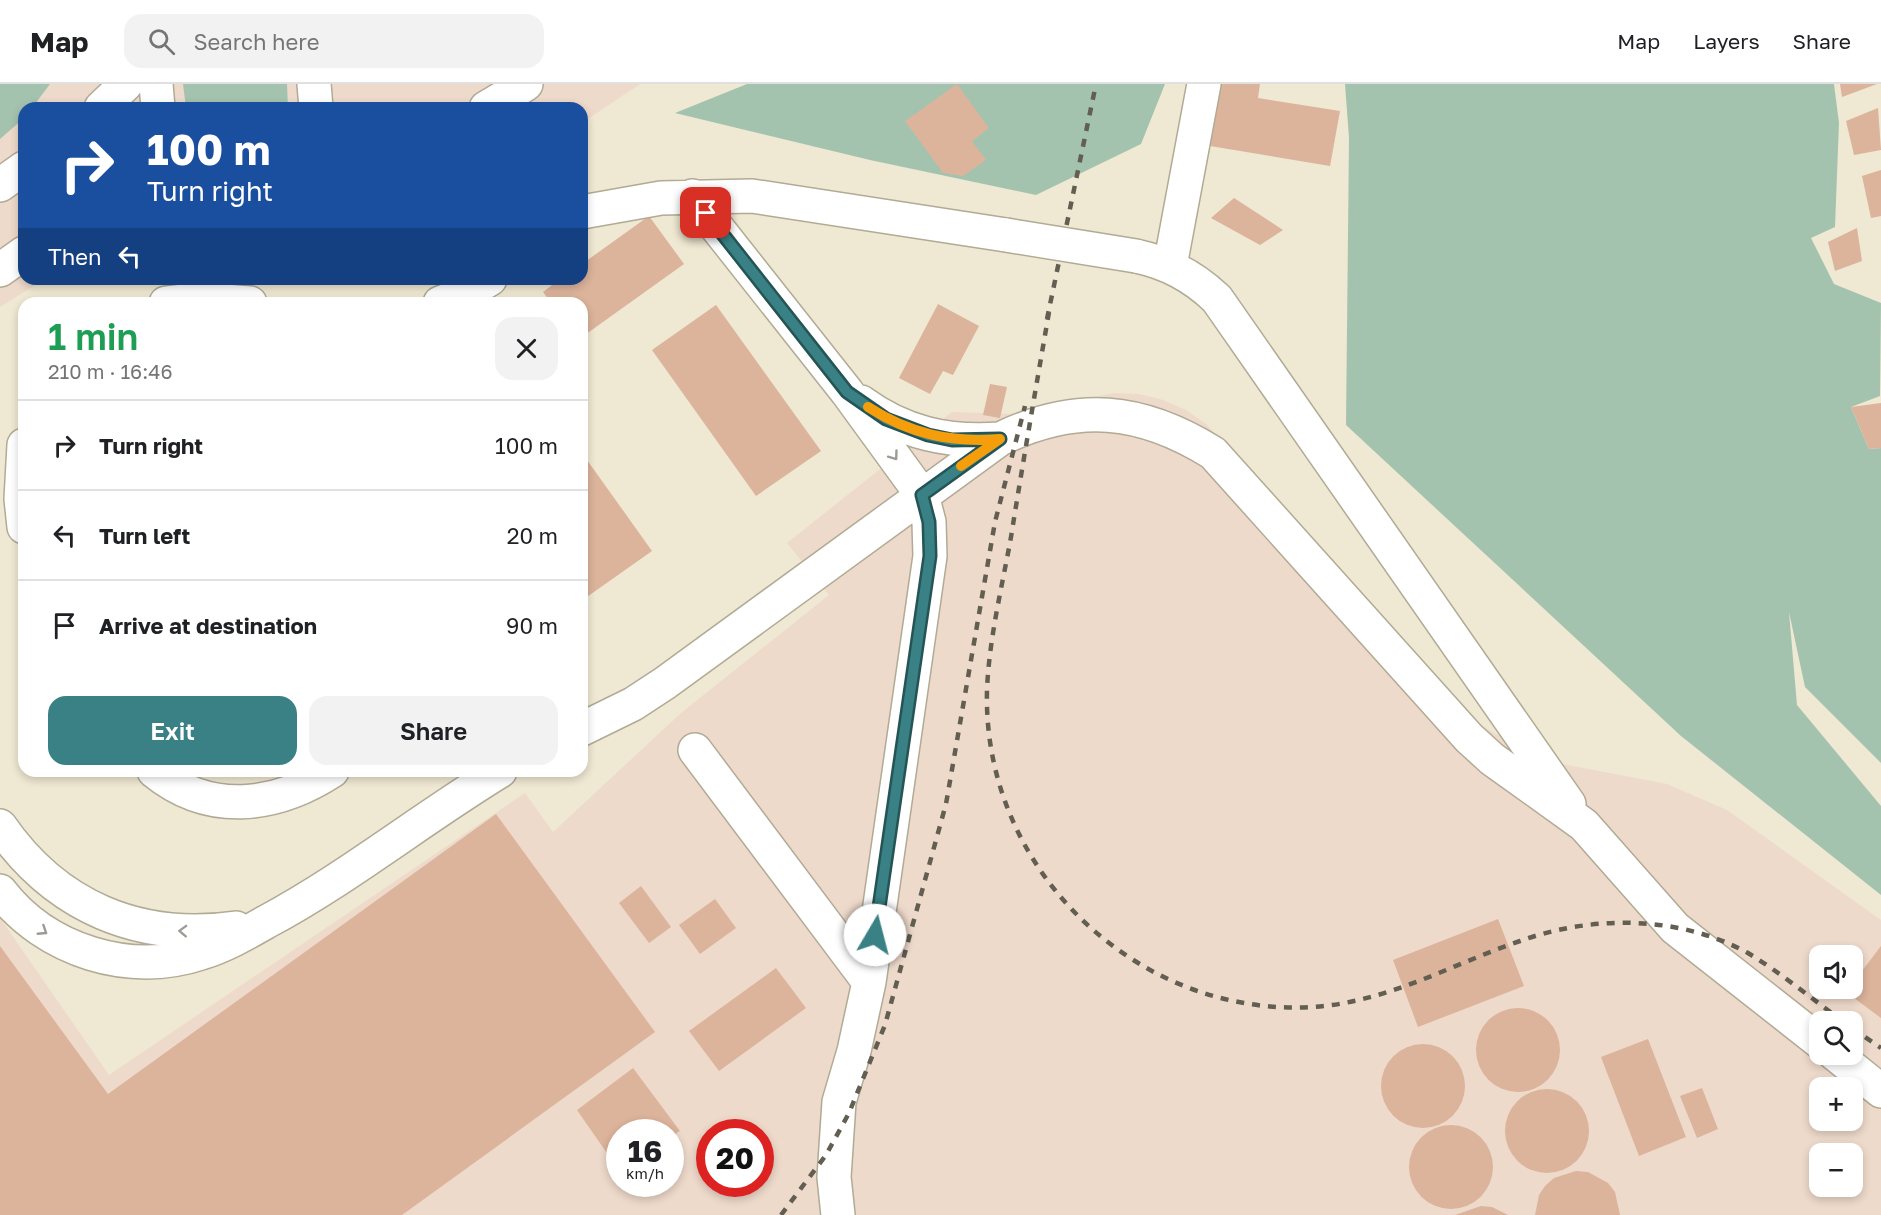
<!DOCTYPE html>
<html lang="en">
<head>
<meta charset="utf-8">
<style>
	body { margin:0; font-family:"Golos Text",sans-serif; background:#f2f2f2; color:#202124; height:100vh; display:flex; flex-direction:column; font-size:22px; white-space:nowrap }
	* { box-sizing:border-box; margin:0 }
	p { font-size:20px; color:#757577 }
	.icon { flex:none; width:33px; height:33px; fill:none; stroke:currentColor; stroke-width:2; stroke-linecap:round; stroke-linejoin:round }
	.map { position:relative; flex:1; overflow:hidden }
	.side { position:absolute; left:18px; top:213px; width:570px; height:480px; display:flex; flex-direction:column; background:#fff; border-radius:18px; box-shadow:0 3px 9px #0003 }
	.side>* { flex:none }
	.hud { position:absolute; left:18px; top:18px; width:570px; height:183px; border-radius:18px; box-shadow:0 3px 9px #0003; background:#1a4fa0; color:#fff; overflow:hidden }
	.buttons { position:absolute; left:1809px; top:861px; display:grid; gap:12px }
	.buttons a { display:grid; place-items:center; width:54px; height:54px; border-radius:12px; background:#fff; box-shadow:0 3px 9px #0003; font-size:30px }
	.speed { position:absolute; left:606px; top:1035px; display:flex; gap:12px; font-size:30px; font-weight:700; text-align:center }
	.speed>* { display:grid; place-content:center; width:78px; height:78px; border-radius:50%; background:#fff; box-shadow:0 3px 9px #0003; line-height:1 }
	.speed small { font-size:15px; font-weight:400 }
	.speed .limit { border:9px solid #d22; background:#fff; color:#111 }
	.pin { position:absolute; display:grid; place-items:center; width:51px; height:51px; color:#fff; margin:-26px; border-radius:12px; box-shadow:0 3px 9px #0006 }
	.me { position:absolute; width:66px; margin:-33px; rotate:8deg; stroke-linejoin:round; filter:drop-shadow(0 0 4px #0008) }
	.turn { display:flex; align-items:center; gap:21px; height:126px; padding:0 30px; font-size:27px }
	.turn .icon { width:78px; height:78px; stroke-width:2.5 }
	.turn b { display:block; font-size:42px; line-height:51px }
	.then { display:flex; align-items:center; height:57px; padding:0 30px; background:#0003; gap:12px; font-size:22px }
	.round { display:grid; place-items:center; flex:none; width:63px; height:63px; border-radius:18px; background:#f2f2f2 }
	.headline { display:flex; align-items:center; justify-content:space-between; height:102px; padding:0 30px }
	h1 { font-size:36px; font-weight:600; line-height:45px; color:#1e9e55 }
	.button { display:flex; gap:12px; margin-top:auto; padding:12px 30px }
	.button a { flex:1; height:69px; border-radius:18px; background:#398184; color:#fff; font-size:24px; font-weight:600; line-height:69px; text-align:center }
	.button a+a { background:#f2f2f2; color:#202124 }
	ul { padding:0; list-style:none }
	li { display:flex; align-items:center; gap:18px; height:90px; padding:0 30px; border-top:2px solid #e0e0e0 }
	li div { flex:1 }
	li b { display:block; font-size:22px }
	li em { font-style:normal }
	header { display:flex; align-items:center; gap:36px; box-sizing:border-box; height:84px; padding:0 30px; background:#fff; border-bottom:2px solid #e0e0e0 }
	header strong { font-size:28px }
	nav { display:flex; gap:33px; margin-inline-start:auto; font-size:21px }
	.search { width:420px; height:54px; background:#f2f2f2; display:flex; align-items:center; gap:15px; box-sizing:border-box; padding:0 21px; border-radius:18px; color:#757577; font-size:22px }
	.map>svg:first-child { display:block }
	.industrial { fill:#eedacb; fill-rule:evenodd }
	.green { fill:#a4c3af }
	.building { fill:#dcb39b }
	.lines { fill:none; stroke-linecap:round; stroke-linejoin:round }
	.minor-casing { stroke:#b1aa95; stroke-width:36 }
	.minor { stroke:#fff; stroke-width:33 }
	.rail { stroke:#625e52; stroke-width:4.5; stroke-dasharray:8 8; stroke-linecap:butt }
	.minor-bridge-casing { stroke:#b1aa95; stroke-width:36; stroke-linecap:butt }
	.minor-bridge { stroke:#fff; stroke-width:33 }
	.oneway { stroke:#9c9b96 }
	.route-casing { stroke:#255456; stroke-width:15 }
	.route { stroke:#398184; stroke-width:10 }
	.slow { stroke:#f59e0b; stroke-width:10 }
</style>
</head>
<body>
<header>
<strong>Map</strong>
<div class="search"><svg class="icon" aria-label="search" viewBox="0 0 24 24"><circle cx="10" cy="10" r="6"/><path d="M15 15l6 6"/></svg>Search here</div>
<nav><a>Map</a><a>Layers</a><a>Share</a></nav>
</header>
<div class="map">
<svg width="1881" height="1131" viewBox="0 0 1881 1131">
	<rect width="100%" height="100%" fill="#efe8d2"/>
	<path class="industrial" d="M0,0H640L582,39V24H24V195H45L0,223Z
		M1114,309L1139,310L1163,316L1186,326L1206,340L1482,642L1528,668L1562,680L1667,700L1727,726L1881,836V1131H0V834L109,991L525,709L553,748L681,629L829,511L787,459L952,328L1010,330ZM1820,872H1852V904H1820ZM1820,938H1852V970H1820ZM1820,1004H1852V1036H1820ZM620,1048H670V1100H620ZM710,1048H760V1100H710ZM1820,1070H1852V1102H1820Z"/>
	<path class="green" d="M0,0H50L32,24H24L23,35L0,55Z
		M183,0H287L288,24H186Z
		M747,0H1165L1141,60L1036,111L870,76L675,29Z
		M1345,0H1834L1839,39L1835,143L1811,154L1834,200L1881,219L1880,312L1851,323L1869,365L1881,364V679L1805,603L1789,528L1797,621L1881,722V811L1681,652L1346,341L1349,54Z"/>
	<path class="building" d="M957,0L989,44L972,57L986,76L963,92L943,89L905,37Z
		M1215,0H1260L1258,14L1340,27L1330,82L1210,62L1220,7L1214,6Z
		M1840,0H1877L1842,13Z
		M1878,24L1881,66L1854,71L1846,37Z
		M1881,86V132L1871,134L1862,92Z
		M1234,114L1283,146L1260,161L1211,134Z
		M649,132L684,180L582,253V219H551L543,208L560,195H582V180Z
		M1857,144L1862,177L1835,187L1828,158Z
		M938,220L979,242L953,291L943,287L930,310L899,294Z
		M716,221L821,367L756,412L652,266Z
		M990,300L1007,303L1000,334L983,331Z
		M1881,319V364L1869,365L1851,323Z
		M582,369L652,467L584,515L582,513Z
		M496,730L655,948L402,1131H0V862L108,1010Z
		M641,802L671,843L649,859L619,819Z
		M715,815L736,844L700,870L679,841Z
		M1498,835L1524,902L1418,943L1393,876Z
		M1881,862V934L1846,908L1852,904V900Z
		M776,884L806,924L719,987L689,947Z
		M1476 966a42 42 0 1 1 84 0a42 42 0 1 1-84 0Z
		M1648,955L1686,1053L1639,1072L1601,973Z
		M1381 1002a42 42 0 1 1 84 0a42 42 0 1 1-84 0Z
		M633,984L680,1047L670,1053V1048H620V1088L577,1026Z
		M1702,1004L1718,1045L1697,1054L1680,1012Z
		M1505 1047a42 42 0 1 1 84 0a42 42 0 1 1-84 0Z
		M1409 1083a42 42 0 1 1 84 0a42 42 0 1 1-84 0Z
		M1576,1087L1588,1088L1608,1099L1615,1108L1620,1131H1535L1539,1111L1545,1102L1554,1094Z
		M1481,1122L1492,1123L1508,1131H1455Z"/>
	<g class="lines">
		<g class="minor-casing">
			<path id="minor" d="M156,0L158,24
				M314,0L316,24
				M101,24L126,0
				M486,24L526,0
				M0,101L24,84
				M692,112L847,308L922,411L929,438L930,472L869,898L854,967L839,1018L834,1093L838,1131
				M582,128L661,114L752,112L1006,151
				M1136,172C1168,179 1193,192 1217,215L1569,720
				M1170,182L1204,0
				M0,186L24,169
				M166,219L198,215L250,219
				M440,219L468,208L490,195
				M861,318C903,349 948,359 1000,355
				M24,361L21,415L24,443
				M582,645L633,620L665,599L1000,355C1077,318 1141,324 1213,369L1469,654L1492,675L1584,741L1675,844L1820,958
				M695,666L869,898
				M154,687C209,732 275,724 332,687
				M0,742C56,823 139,858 236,844
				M0,807C46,867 130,893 201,869C224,862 245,850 266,838C348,794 421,735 500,687
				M1835,970L1881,1007"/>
		</g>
		<use href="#minor" class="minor"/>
		<path class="rail" d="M1049,228C1036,303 1023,378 1011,453C1002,503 989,555 987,606C984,717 1042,819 1135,877C1198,917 1280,934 1354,917C1411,905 1464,876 1520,857C1592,831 1679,831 1748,869C1781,889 1812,915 1844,938
			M1047,235L1096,0
			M1852,944L1881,964
			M781,1131L826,1071L849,1029L885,941L946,720L995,438L1025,322"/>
		<g class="minor-bridge-casing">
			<path id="minor-bridge" d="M1006,151L1136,172"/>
		</g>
		<use href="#minor-bridge" class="minor-bridge"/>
	</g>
	<defs><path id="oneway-chevron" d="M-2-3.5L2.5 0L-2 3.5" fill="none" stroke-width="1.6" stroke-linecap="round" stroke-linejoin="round" transform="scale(1.5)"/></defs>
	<g class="oneway">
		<use href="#oneway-chevron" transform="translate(894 372) rotate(54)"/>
		<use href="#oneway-chevron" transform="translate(43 847) rotate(33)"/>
		<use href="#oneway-chevron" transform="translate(183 847) rotate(-178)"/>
	</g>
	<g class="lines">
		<g class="route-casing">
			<path id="route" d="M706,129L847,308L886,335L928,351L952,356L1000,355L922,411L929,438L930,472L875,851"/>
		</g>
		<use href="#route" class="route"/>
		<path class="slow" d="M868,323C910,350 951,359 1000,355L961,382"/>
	</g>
</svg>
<div class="buttons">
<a><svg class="icon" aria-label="sound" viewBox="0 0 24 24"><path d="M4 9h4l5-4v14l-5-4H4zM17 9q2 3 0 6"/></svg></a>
<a><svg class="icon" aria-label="search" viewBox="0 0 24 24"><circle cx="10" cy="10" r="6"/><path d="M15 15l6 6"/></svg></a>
<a>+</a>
<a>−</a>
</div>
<div class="speed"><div>16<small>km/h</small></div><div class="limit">20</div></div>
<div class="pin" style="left:706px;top:129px;background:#d93025"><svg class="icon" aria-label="arrive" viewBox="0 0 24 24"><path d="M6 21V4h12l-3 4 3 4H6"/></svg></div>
<svg class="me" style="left:875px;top:851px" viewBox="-20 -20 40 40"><circle r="19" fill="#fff"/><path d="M0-13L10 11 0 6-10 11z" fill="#398184"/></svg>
<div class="hud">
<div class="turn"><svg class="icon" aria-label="right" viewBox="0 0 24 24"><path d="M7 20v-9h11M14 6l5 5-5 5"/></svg><div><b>100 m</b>Turn right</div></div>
<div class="then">Then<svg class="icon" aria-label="left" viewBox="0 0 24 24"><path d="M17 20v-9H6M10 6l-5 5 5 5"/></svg></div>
</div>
<section class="side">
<div class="headline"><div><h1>1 min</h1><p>210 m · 16:46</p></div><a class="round"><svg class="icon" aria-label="close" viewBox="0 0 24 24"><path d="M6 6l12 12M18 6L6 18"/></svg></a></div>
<ul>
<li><svg class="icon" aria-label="right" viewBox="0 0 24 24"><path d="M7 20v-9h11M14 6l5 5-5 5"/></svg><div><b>Turn right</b></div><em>100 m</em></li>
<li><svg class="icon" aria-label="left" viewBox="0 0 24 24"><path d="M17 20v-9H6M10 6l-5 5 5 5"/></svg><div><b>Turn left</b></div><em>20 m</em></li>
<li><svg class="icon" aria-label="arrive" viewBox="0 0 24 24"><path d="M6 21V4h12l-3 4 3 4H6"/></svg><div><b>Arrive at destination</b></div><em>90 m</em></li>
</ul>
<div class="button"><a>Exit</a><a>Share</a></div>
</section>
</div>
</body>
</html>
